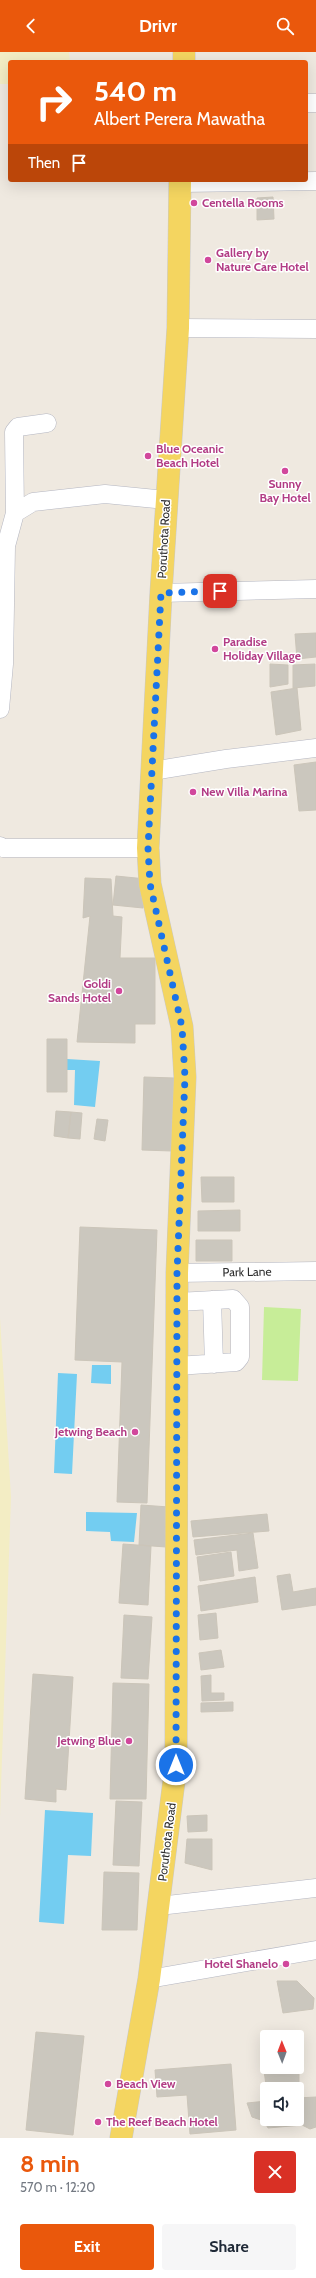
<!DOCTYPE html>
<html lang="en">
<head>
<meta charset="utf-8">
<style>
	body { margin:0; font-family:Cabin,sans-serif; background:#f6f6f7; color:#1f2937; height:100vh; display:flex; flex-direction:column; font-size:15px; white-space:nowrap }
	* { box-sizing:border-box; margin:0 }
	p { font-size:13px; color:#747a83 }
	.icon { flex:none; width:22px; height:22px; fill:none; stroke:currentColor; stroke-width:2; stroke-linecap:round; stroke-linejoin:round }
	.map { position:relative; height:2086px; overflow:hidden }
	.drawer { display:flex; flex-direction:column; background:#fff; flex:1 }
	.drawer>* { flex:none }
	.top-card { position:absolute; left:8px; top:8px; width:300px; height:122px; border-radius:4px; box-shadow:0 4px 16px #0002; background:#ea580c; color:#fff; overflow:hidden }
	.needle { width:26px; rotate:359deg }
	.buttons { position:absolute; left:260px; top:1978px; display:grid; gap:8px }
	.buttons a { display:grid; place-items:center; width:44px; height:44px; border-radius:4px; background:#fff; box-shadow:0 4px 16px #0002; font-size:20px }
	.pin { position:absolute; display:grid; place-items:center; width:34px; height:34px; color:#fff; margin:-17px; border-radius:8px; box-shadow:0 2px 6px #0006 }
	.me { position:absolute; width:44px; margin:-22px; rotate:0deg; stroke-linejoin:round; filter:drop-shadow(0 0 3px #0008) }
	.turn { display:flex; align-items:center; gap:14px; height:84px; padding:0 20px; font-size:18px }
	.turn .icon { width:52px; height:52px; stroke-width:2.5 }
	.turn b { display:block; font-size:28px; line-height:34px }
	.then { display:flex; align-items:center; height:38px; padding:0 20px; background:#0003; gap:8px; font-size:15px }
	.round { display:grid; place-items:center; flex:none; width:42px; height:42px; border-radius:4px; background:#f6f6f7 }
	.headline { display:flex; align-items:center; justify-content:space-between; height:68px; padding:0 20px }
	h1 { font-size:24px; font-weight:700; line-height:30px; color:#ea580c }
	.action { display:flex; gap:8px; margin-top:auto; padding:8px 20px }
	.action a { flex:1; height:46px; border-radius:4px; background:#ea580c; color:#fff; font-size:16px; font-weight:700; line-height:46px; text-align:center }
	.action a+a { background:#f6f6f7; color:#1f2937 }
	header { display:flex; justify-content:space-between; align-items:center; height:52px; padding:0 20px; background:#ea580c; color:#fff; font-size:18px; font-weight:700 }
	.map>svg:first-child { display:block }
	.sand { fill:#f3edc4 }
	.pitch { fill:#c7ed98 }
	.water { fill:#73cdf1 }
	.building { fill:#cbc7be; stroke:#cbc5b9 }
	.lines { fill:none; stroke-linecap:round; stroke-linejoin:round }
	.minor-casing { stroke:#b4b6c1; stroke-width:19 }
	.major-casing { stroke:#c9c9c9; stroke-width:23 }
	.minor { stroke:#fff; stroke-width:18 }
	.major { stroke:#f4d560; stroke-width:22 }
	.route { stroke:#1a73e8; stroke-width:7; stroke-dasharray:0 12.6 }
	.hotel-dot { fill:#d1479c; stroke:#fff; stroke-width:1.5 }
	.labels { text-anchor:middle; stroke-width:3; stroke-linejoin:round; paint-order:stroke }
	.hotel-label { font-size:12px; font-weight:bold; fill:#b23c85; stroke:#fff; text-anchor:start }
	.street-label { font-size:12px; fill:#2e2e2e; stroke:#fff }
</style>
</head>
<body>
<header><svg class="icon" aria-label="back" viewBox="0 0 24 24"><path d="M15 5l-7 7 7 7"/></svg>Drivr<svg class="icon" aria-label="search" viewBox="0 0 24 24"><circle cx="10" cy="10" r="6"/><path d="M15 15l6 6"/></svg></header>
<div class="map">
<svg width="316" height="2086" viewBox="0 0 316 2086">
	<rect width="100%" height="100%" fill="#efe9e0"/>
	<path class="sand" d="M0,0H69L70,10H10V32H0Z
		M0,1266L11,1445L0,1765Z"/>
	<path class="pitch" d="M264,1255L301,1257L298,1329L262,1328Z"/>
	<path class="water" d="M67,1007L100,1009L95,1055L74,1053L75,1018H67Z
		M92,1313H111V1332L91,1331Z
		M58,1321L77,1322L72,1422L54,1421Z
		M86,1460L137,1461L134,1490L111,1489L110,1480L86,1479Z
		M45,1758L93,1761L91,1804L68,1803L64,1872L39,1870Z"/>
	<path class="building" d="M273,145L274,167L257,168V146Z
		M316,581V605L297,607L295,582Z
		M270,612L288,613V632L270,635Z
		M315,612V634L293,636V613Z
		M297,636L301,678L276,683L271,640Z
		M316,710V758L299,759L294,713Z
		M116,824L146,827L143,856L113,853Z
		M85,826L111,827L113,864L122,865L120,906H155V972H135V991L77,990L90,864L83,866Z
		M47,987H67V1040H47Z
		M144,1025L174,1026L172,1099L142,1098Z
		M56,1059L71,1060L68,1086L54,1084Z
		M71,1060L82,1061L80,1087L68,1086Z
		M97,1067L108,1068L105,1089L94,1087Z
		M201,1125H234V1150H202Z
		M240,1158V1179H198V1159Z
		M80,1175L157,1178L147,1451L117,1450L122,1310L75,1308Z
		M196,1188H232V1209H196Z
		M141,1453L169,1455L166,1495L139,1493Z
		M267,1462L269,1479L193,1485L191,1469Z
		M253,1481L258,1516L239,1519L237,1498L196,1503L194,1488Z
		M123,1492L151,1494L148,1553L119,1551Z
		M231,1500L234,1524L200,1529L197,1505Z
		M290,1522L293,1540L316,1536V1553L282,1558L277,1524Z
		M255,1525L258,1550L201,1559L198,1534Z
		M216,1561L218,1586L200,1588L198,1563Z
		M124,1563L152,1565L148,1627L121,1626Z
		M221,1598L224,1615L201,1618L199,1601Z
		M33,1622L73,1625L66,1738L56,1737V1750L25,1747Z
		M211,1623V1641H224V1648L202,1649L201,1624Z
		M113,1631L149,1632L146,1747H110Z
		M233,1650V1659L201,1660V1651Z
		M116,1749L142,1750L139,1814L113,1813Z
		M207,1763V1779L188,1780L187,1764Z
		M187,1787H212V1818L185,1811Z
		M104,1820L139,1821L137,1878H102Z
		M277,1929H297L314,1946L313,1957L283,1961Z
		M36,1980L84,1984L73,2083L26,2078Z
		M267,1996V2015H297V2006L299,2007V2038L267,2037V2040L261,1997Z
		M231,2012L236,2078L190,2082L187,2043L157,2045L155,2018Z
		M316,2045V2075L310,2077L302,2073L268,2076L264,2069L252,2065L247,2051L267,2049V2067H297V2046Z"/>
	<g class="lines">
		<g class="minor-casing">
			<path id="minor" d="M306,51H316
				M180,131L316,129
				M178,276L316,277
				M15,461L14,380L18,375L47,371
				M161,541L316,537
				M0,657L4,612L6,494L15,461L33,450L105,442L166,448
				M152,719L226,707L316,696
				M0,794L3,796H148
				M177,1221L316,1219
				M212,1248L214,1312
				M177,1314L236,1310L240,1305V1255L233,1247L177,1250
				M159,1854L316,1836
				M149,1927L316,1898"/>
		</g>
		<g class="major-casing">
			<path id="major" d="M184,10V0
				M121,2086L149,1927L176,1713L177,1221L185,1025L182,975L150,832L148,796L161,541L178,276L180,128"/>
		</g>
		<use href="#minor" class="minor"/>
		<use href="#major" class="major"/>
	</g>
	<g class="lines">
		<path class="route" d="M176,1713L177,1221L185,1025L182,975L150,832L148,796L161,541L220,539"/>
	</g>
	<g class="hotel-dot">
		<circle cx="194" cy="151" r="4"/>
		<circle cx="208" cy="208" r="4"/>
		<circle cx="148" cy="404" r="4"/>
		<circle cx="285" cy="419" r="4"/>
		<circle cx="215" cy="597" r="4"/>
		<circle cx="193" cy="740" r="4"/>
		<circle cx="119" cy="939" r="4"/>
		<circle cx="135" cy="1380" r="4"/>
		<circle cx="129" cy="1689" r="4"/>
		<circle cx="286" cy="1912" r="4"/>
		<circle cx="108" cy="2032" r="4"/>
		<circle cx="98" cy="2070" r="4"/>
	</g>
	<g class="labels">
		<g class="hotel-label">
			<text x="202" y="155">Centella Rooms</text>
			<text x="216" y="205">Gallery by<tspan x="216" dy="14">Nature Care Hotel</tspan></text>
			<text x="156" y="401">Blue Oceanic<tspan x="156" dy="14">Beach Hotel</tspan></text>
			<text x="285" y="436" text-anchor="middle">Sunny<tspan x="285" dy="14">Bay Hotel</tspan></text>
			<text x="223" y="594">Paradise<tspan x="223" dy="14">Holiday Village</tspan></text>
			<text x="201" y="744">New Villa Marina</text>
			<text x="111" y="936" text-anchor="end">Goldi<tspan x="111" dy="14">Sands Hotel</tspan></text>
			<text x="127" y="1384" text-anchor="end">Jetwing Beach</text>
			<text x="121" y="1693" text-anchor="end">Jetwing Blue</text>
			<text x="278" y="1916" text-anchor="end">Hotel Shanelo</text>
			<text x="116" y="2036">Beach View</text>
			<text x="106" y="2074">The Reef Beach Hotel</text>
		</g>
		<g class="street-label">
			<text transform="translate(164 487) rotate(-87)" y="4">Poruthota Road</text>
			<text transform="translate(247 1220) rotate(-1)" y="4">Park Lane</text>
			<text transform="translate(167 1790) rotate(-83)" y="4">Poruthota Road</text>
		</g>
	</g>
</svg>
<div class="buttons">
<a><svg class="needle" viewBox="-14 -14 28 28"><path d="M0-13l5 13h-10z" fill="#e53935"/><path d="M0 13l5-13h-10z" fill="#747a83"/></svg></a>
<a><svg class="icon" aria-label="sound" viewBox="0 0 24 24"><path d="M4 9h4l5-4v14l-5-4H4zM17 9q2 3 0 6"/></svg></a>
</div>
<div class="pin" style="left:220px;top:539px;background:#d93025"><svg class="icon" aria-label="arrive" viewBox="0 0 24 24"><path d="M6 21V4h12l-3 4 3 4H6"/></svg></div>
<svg class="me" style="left:176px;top:1713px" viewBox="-20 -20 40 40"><circle r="17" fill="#1a73e8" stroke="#fff" stroke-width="3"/><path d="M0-11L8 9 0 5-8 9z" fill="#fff"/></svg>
<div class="top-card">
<div class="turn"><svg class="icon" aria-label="right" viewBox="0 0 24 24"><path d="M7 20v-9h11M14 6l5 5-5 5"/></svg><div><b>540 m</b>Albert Perera Mawatha</div></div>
<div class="then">Then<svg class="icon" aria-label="arrive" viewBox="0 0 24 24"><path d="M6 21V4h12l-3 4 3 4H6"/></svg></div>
</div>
</div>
<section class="drawer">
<div class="headline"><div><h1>8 min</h1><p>570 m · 12:20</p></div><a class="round" style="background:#d93025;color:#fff"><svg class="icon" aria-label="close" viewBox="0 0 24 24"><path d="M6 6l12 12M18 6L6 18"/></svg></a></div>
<div class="action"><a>Exit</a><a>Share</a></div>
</section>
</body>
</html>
